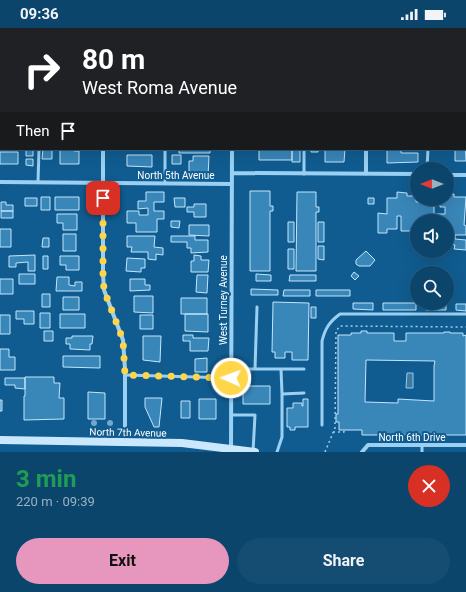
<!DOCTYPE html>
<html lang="en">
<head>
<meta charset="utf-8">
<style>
	body { margin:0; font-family:Roboto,sans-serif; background:#154c72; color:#f1f3f6; height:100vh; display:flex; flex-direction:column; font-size:15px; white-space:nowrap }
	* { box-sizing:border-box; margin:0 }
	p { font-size:13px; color:#9ab1c2 }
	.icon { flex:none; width:22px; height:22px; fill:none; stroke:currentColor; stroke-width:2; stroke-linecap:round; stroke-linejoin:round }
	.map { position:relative; height:424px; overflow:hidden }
	.side { display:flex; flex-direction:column; background:#0c456c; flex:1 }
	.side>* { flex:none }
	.guide { position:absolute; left:0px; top:0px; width:466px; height:122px; box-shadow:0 4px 16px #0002,0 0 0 1px #2c5d7f; background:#202124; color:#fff; overflow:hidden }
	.needle { width:26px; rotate:270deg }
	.tools { position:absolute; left:410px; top:134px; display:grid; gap:8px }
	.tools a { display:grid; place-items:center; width:44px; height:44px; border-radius:50%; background:#0c456c; box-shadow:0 4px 16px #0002,0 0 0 1px #2c5d7f; font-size:20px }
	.pin { position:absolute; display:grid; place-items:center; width:34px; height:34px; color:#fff; margin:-17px; border-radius:8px; box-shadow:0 2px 6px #0006 }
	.me { position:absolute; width:44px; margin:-22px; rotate:272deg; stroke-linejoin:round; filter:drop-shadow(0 0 3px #0008) }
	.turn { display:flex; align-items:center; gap:14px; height:84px; padding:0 16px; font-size:18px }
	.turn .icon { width:52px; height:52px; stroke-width:2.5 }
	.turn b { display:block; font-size:28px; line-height:34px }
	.then { display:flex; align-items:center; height:38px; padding:0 16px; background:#0003; gap:8px; font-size:15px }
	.round { display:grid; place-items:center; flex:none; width:42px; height:42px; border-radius:21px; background:#154c72 }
	.summary { display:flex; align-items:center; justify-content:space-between; height:68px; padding:0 16px }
	h1 { font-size:24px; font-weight:700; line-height:30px; color:#1e9e55 }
	.cta { display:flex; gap:8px; margin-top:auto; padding:8px 16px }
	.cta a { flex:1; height:46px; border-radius:24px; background:#e797bd; color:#111; font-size:16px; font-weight:700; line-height:46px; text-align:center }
	.cta a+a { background:#154c72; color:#f1f3f6 }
	.status { display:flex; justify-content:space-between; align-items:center; height:28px; padding:0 20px; background:#0c456c; direction:ltr }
	.status svg { height:11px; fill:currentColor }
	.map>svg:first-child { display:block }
	.water { fill:#41789e; stroke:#8ccef6 }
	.building { fill:#3986b9; stroke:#c2e6fd; fill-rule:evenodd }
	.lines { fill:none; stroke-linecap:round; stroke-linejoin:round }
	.path { stroke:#9bd0f3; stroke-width:1.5; stroke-dasharray:2 3; stroke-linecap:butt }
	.service { stroke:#9bd0f3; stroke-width:3 }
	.minor { stroke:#9bd0f3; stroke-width:4 }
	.secondary { stroke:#cae8fd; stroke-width:8 }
	.tree { fill:#72a8cc }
	.route { stroke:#ffd54a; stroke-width:7; stroke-dasharray:0 12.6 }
	.labels { text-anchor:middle; stroke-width:4; stroke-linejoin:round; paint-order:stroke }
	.street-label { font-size:10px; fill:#fff; stroke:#105c90 }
</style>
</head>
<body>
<div class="status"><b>09:36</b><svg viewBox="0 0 49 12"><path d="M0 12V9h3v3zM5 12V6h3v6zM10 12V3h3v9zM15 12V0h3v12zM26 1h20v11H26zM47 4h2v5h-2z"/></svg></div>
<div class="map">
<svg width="466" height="424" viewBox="0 0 466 424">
	<rect width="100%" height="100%" fill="#105c90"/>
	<path class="water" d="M407,345H413V360H406Z"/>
	<path class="building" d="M131,0H149V1H131Z
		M322,0H344L341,1Z
		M356,0H375V1H356Z
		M452,0H466V7L465,1Z
		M465,12H466V32H465Z
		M465,38H466V57H465Z
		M465,65H466V88H465Z
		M0,68H1V86H0Z
		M465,90H466V113L465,112Z
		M0,93H1V108H0Z
		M465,114L466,133H455V121H465Z
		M26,121H33V128H26Z
		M43,121H52V131H42Z
		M60,121H74V123H79V136H60Z
		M179,121H210V125H179Z
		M259,121H292V132H259Z
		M292,121H300V134H292Z
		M311,121H318V124H311Z
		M325,121H345L344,134H325Z
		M387,121H401V125H418V134L387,135Z
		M0,124H18V136H0Z
		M127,127H152V139L127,138Z
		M172,127H181V136H172Z
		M193,128H209L208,149H189V133H193Z
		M26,131H33V138L26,137Z
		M250,163H270V178H273V183H270V243H250Z
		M146,164H164V174H154V183H164V191H157V204H136V195H127V183H139V187H148V180L138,181V173H146Z
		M297,164H316V179H319V184H316V243H296Z
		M397,164L407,165V168H416V174H430V176H434V187H430V193H417V203H401V188H397V201H387V205H378V185L387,186V170H397Z
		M447,166H454V169H466L464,197L466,198V207H455V211L466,212V222L454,221L455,217L447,216V193H435V186H445V179H440V171H447Z
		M41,169H50V182H41Z
		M55,169H79V182H55Z
		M25,170H37V178H25Z
		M174,170H185V179H175Z
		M368,170H374V176H368Z
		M1,174H6V177H13V183H1Z
		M194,176H206V189H194V184H187V179H194Z
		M1,183H13V190H1Z
		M57,186H77V202H63V195H57Z
		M171,193H180L179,200L171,199Z
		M288,194H294V214H288Z
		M318,194H324V214H318Z
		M189,197H209V208L189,207Z
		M0,201H11V219H0Z
		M63,206H76V223H63Z
		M127,208H155L154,219L163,220V227L156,226V232L148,231V224H131L132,219H127Z
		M171,208H195V212H208V224L191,225V220H187V214H171Z
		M43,210H49V219H42Z
		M318,218H324V232L318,231Z
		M288,221H294V241H288Z
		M366,223L375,232L370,238H359L356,236V232Z
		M35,227V243H28V234L16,235V239H9V228Z
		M194,227L201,228V232H209L208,244H191V233H194Z
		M43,228H48V241H43Z
		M60,228H79V242H66V237H60Z
		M127,230L145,231V240H141V244L126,243Z
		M354,244L359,248L355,252L351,248Z
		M19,246H35V256H19Z
		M256,246L271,247V253H256Z
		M197,247H208L207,265L196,264Z
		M290,247H316V253H289Z
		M57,249H69V257L75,258V254H82V263H56Z
		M0,251H13V266H0Z
		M130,251H145V257H150V262L130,263Z
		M251,261L278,262V267H251Z
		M284,262H310V268H283Z
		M316,262H350V268H316Z
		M42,266H50V279H42Z
		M134,268H153V285L134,284Z
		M63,269H79V282H63Z
		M181,270H207V286H181Z
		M273,274L309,275L308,332H292V324H285V330H275V324H272Z
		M353,275H373V282L353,281Z
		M383,275H416V282H383Z
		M426,275L446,276V282H426Z
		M456,276H466V283L456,282Z
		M311,279H316V290H311Z
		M16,283H34V296H24V291H16Z
		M40,285H50V300H40Z
		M60,286H85V300H60Z
		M185,286H208V304L185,303Z
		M0,287H10V306H0Z
		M140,287H153V301H140Z
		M44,303H53V313H44Z
		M361,303H367V305H394V313H406V305H444V304H450V305H463V308L466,307V407H362V402H339V394H336V386H338V307H351V305H361ZM366,332L435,333L434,338V373L398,371V375L365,374Z
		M183,307H193V310H209L208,323H190V313H183Z
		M72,308H93L92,316H90V322L70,321V316H66V310H72Z
		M143,308H161L160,334L143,332Z
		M0,321H9V329H15V342H0Z
		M63,328H100V340L63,339Z
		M207,330V344H195V331Z
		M25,349H54V355H60L59,370H64V391L24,392V368H25Z
		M5,350H25V361L15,360V357H5Z
		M243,358H270V376H243Z
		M88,364L105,365V391H88Z
		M145,370H162L159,399H154L145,379Z
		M199,371H216V391H199Z
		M303,371H308V399H295V402H290V399H287V380H293V375H302V378H303Z
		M0,372H2V383H0Z
		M181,373H190V390H181Z"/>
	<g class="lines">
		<path class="path" d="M333,404H344V402
			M325,424L335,400L336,303L340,298L466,299"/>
		<path class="service" d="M429,0V1
			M40,1V0
			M168,1V0
			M306,1V0
			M427,141L428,121
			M304,146V121
			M38,154L39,121
			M165,155V121
			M231,341H304
			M255,341L257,279
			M281,341L282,366
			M125,347L231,350
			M231,387H255L253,424
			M322,397V313C325,301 329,294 340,286H466
			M422,417V424
			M277,424L282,409V366L304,365"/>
		<path class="minor" d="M104,1V0
			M233,1V0
			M103,121V246L104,262L123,312L125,341V414
			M232,145L417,146
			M366,146V121
			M447,147H466
			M0,154L232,156
			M231,422L232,121
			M362,424L368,417H466"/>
		<path class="secondary" d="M0,412L182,415L255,424"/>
	</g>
	<g class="tree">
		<circle cx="94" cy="395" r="3"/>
		<circle cx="110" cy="395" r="3"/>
	</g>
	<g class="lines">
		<path class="route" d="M103,170V246L104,262L123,312L125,347L231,350"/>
	</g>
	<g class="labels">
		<g class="street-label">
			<text x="176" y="151">North 5th Avenue</text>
			<text transform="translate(223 272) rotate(-90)" y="4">West Turney Avenue</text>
			<text transform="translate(128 404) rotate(1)" y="4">North 7th Avenue</text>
			<text x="412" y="413">North 6th Drive</text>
		</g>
	</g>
</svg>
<div class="tools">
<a><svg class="needle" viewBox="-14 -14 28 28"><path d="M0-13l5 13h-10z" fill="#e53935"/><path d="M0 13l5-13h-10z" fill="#9ab1c2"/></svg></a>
<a><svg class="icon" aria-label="sound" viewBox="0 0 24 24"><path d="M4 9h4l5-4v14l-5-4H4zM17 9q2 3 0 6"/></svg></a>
<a><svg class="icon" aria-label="search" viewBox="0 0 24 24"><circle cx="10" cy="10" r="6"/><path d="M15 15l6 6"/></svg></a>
</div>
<div class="pin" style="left:103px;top:170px;background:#d93025"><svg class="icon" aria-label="arrive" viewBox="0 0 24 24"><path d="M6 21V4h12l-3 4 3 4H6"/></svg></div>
<svg class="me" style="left:231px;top:350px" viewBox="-20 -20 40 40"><circle r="17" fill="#ffd54a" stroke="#fff" stroke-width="3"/><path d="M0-11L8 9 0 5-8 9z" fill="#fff"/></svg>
<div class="guide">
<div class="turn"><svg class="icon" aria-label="right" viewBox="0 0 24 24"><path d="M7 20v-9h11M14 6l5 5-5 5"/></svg><div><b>80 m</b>West Roma Avenue</div></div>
<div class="then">Then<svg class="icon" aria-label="arrive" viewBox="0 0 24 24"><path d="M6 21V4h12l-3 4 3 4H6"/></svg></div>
</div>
</div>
<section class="side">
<div class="summary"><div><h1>3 min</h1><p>220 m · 09:39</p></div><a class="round" style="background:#d93025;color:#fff"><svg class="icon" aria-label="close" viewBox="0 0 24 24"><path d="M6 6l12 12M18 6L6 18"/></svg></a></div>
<div class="cta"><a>Exit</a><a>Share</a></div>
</section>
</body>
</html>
